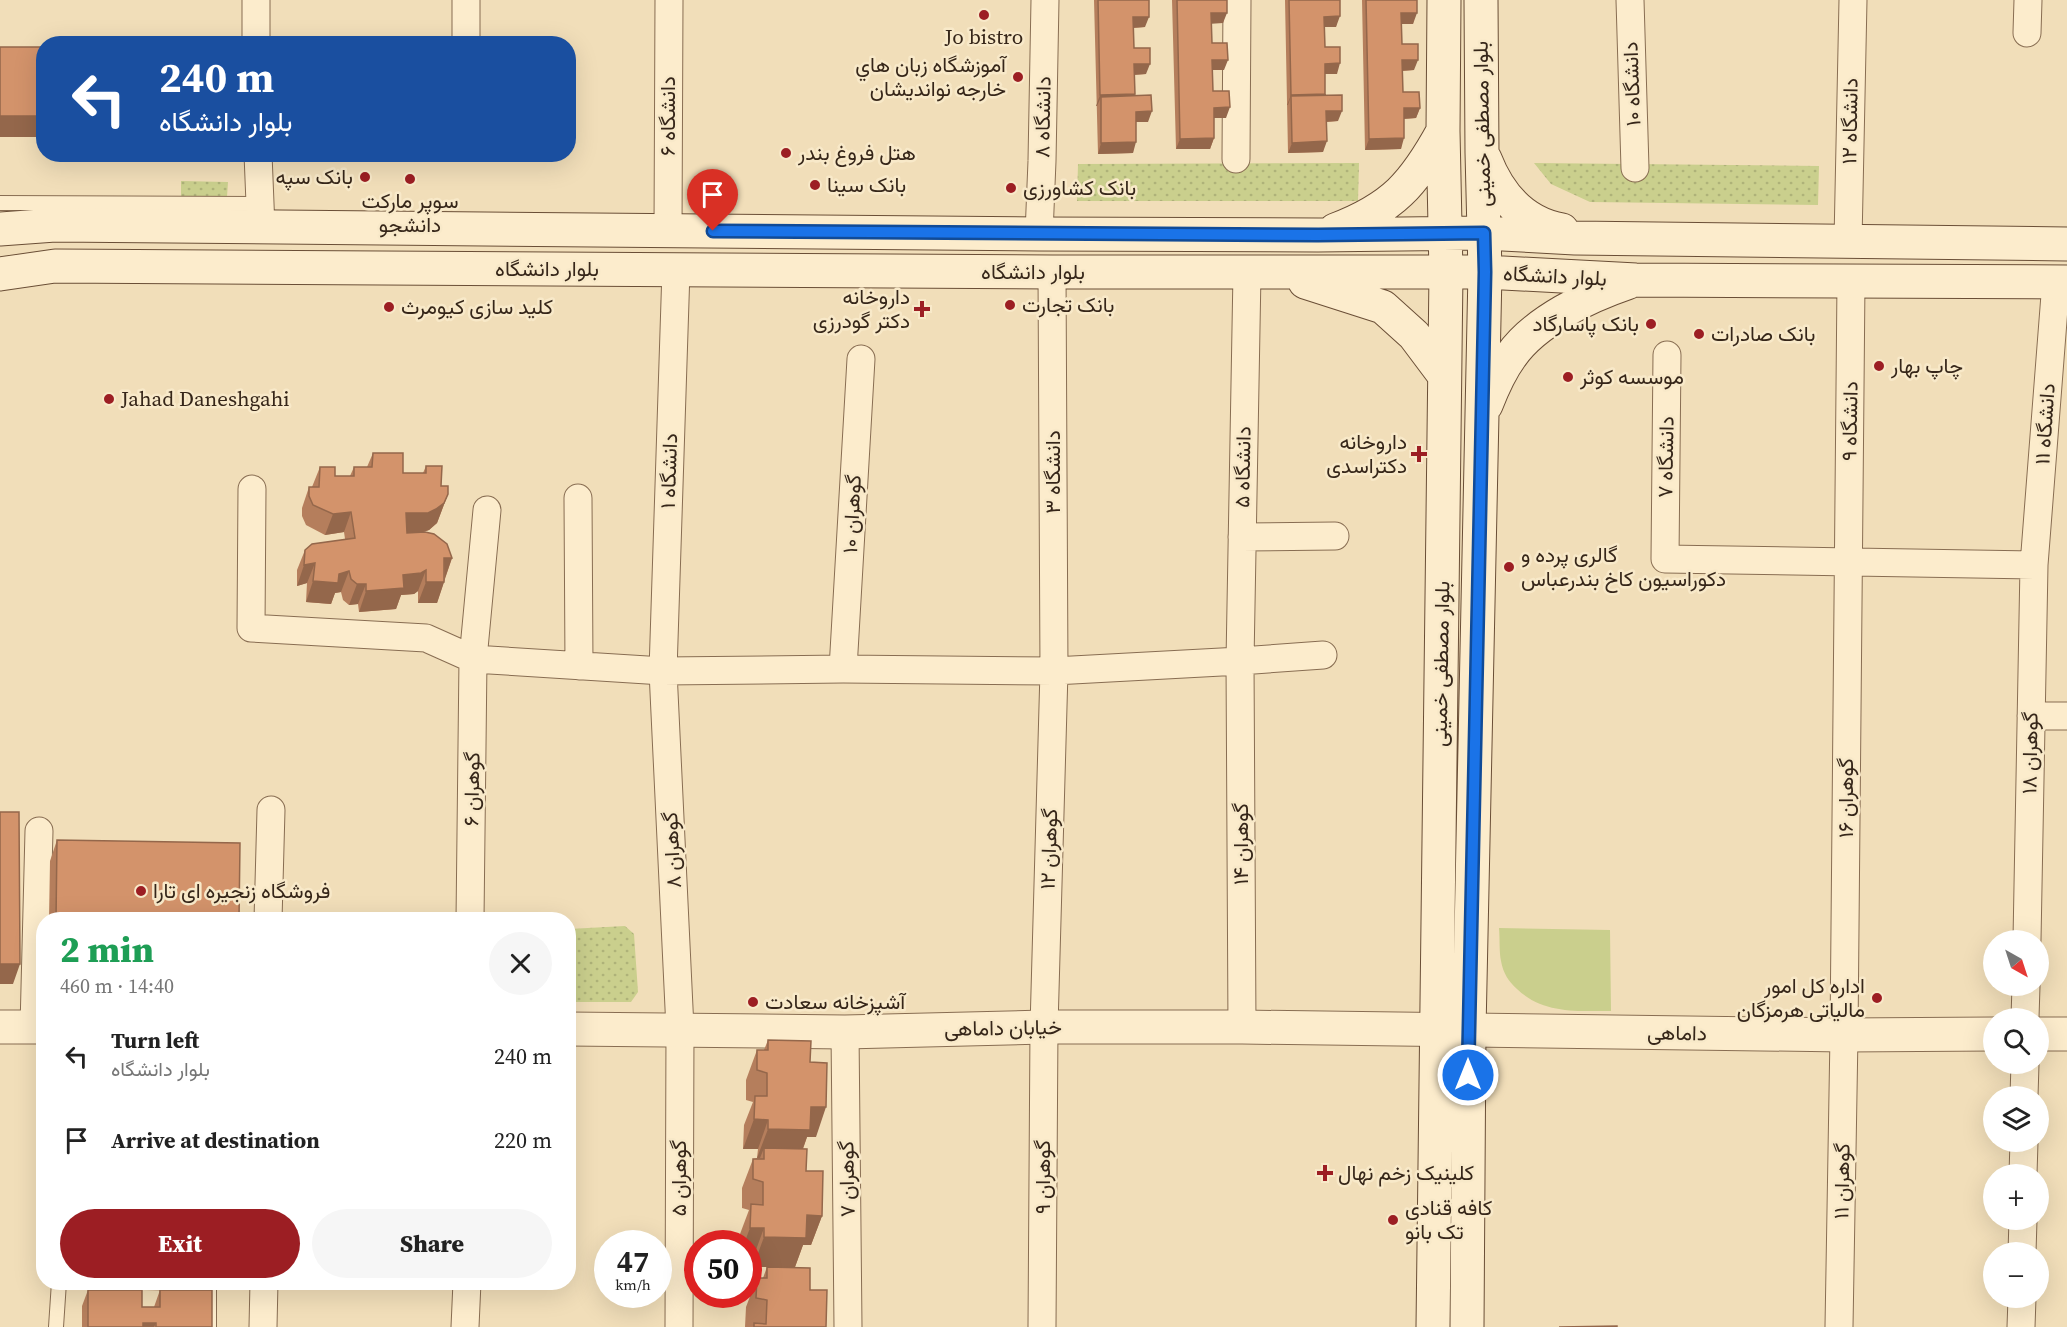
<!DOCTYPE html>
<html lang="en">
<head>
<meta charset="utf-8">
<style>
	body { margin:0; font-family:"Source Serif 4",Vazirmatn,serif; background:#f6f6f6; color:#222; height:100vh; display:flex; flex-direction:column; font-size:22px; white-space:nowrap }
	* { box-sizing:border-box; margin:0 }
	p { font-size:20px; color:#767676 }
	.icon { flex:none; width:33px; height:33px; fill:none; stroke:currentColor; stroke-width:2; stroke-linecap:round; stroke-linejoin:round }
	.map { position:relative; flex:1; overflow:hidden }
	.panel { position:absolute; left:36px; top:912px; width:540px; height:378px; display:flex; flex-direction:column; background:#fff; border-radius:24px; box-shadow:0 6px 24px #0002 }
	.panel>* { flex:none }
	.top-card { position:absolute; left:36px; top:36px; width:540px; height:126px; border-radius:24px; box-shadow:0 6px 24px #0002; background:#1a4fa0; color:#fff; overflow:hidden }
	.needle { width:39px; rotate:141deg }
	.controls { position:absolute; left:1983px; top:930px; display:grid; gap:12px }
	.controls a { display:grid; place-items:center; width:66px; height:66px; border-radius:50%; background:#fff; box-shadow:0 6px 24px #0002; font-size:30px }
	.speed { position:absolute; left:594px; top:1230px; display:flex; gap:12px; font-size:30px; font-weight:700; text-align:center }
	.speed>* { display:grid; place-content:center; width:78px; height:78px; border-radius:50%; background:#fff; box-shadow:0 6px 24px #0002; line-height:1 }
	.speed small { font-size:15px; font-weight:400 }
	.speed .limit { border:9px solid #d22; background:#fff; color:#111 }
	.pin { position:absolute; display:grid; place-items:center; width:51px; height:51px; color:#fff; margin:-62px -26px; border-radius:50% 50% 50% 0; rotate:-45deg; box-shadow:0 0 6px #0007 }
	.pin .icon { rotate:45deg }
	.me { position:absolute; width:66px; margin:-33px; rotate:0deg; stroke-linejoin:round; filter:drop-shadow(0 0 4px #0008) }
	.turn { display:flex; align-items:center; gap:21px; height:126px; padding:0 24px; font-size:27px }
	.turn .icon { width:78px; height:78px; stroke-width:2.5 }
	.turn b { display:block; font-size:42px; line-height:51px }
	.round { display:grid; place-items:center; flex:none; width:63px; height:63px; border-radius:32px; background:#f6f6f6 }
	.summary { display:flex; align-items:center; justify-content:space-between; height:102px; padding:0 24px }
	h1 { font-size:36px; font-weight:800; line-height:45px; color:#1e9e55 }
	.cta { display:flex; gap:12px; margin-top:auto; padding:12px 24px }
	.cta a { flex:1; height:69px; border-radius:36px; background:#9c1e23; color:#fff; font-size:24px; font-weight:800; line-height:69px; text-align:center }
	.cta a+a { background:#f6f6f6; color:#222 }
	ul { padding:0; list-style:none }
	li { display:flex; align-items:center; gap:18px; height:84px; padding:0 24px }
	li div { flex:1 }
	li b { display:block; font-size:22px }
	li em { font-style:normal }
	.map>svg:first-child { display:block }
	.grass { fill:#cacf8d }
	.park { fill:url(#park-dots) }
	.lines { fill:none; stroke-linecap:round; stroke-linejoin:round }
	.service-casing { stroke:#886d52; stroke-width:16 }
	.minor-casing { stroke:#886d52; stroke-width:29 }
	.tertiary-casing { stroke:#886d52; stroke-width:35 }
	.secondary-casing { stroke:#6a4e36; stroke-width:35 }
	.service { stroke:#fceccc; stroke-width:14 }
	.minor { stroke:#fceccc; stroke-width:27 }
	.tertiary { stroke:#fceccc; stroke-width:33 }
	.secondary { stroke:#fceccc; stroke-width:33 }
	.wall { fill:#b57e5c }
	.shaded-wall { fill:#94674b }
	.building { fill:#d3936b; stroke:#94674b; stroke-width:1.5 }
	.route-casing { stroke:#114b97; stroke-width:15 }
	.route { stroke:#1a73e8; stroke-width:10 }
	.poi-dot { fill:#9c1e23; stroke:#f8e9c9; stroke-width:2 }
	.labels { text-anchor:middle; stroke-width:5; stroke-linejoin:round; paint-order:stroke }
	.poi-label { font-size:21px; fill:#362619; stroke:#f8e9c9; text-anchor:start }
	.street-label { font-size:21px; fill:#362619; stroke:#f8e9c9 }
</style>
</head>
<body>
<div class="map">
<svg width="2067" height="1327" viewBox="0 0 2067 1327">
	<defs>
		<pattern id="park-dots" width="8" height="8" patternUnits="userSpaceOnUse" patternTransform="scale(1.5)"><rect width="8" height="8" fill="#cacf8d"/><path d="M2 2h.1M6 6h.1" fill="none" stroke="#aeb279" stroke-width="1.8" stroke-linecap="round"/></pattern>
	</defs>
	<rect width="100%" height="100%" fill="#f1deb9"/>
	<path class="grass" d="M1499,928L1610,930L1611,1011C1578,1011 1543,1014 1517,989C1509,982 1503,973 1501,961C1499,951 1500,939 1499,928Z"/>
	<path class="park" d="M1359,163L1358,201H1077L1078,164Z
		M1534,163L1819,166L1818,205L1590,202L1551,184Z
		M181,181L228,182L227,197H181Z
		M625,926L634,934L638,992L631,1002H569V929Z"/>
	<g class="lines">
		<g class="service-casing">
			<path id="service" d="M0,203L260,204
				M56,1327L59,1282
				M209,1327V1282"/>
		</g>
		<g class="minor-casing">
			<path id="minor" d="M256,0V44
				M1630,0L1635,168
				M2027,33L2028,0
				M466,44V0
				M258,154L261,228
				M1236,159L1237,0
				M668,231L669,0
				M1039,234L1042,161L1045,0
				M1848,241L1853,0
				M676,270L663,671L680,1029L679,1327
				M1667,355L1665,559L2034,565
				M252,489L251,628L426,638L473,659L663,671L843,669L1054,671L1240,661L1323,655
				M578,498L579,666
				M1242,537L1335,536
				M843,669L861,359
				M2031,716H2067
				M268,920L271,810
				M470,920L473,659L487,510
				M2027,940L2034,565L2056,282
				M2025,1018L2026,986
				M34,1027L39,831
				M1242,1027L1240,661L1247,273
				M845,1032L848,1327
				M2024,1096L2025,1064
				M2023,1174L2024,1142
				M2022,1252L2023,1220
				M263,1327L264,1282
				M465,1327L467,1282
				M1042,1327L1044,1027L1054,671L1052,272
				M1839,1327L1844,1035L1851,281
				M2021,1327L2022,1298"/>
		</g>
		<g class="tertiary-casing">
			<path id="tertiary" d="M0,1027H44
				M568,1029L845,1032L1044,1027H1242L1844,1035L1994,1034
				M2038,1034H2067"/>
		</g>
		<g class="secondary-casing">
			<path id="secondary" d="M1485,159C1499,195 1522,223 1562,230
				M0,229L55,225L1039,234L1318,235L1484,233L1575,238L2067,244
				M1335,230C1393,208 1414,184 1443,131
				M0,274L55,266L1052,272H1485L1636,280L2067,282
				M1305,282L1383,307L1414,335L1444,375
				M1486,405C1493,387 1500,371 1511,356C1535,321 1589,296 1627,283
				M1433,1327L1446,273L1443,131L1444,0
				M1467,1327L1469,1030L1485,272L1482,152L1481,0"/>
		</g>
		<use href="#service" class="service"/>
		<use href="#minor" class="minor"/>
		<use href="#tertiary" class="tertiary"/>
		<use href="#secondary" class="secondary"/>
	</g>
	<path class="wall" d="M1094,0H1133L1145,27L1134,28V48L1146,74L1134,75V96L1148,122H1136L1133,153L1098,154Z
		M1172,0H1227L1223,23H1212V43L1224,70H1212L1213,91L1226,118H1214V138L1210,149H1176Z
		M1285,0H1340L1336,27H1324L1325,47L1337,74H1325V95L1338,121L1327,122L1323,152L1288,153Z
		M1362,0H1417L1413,24H1401L1402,44L1414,70L1402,71L1403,92L1420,108L1416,118L1404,119L1401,149L1365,150Z
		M373,453L403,473H423L426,466L448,494L437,523L429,530L423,532L452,558L437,603H418V591L414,594L401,595L396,609L359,612L358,604L349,605L343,600L341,592L335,593L331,604L306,602L307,583L297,586V570L305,550L345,539L344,532L325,535L306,525L302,516V508L309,487H312L320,467L335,476H350L354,467H367Z
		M57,840L239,920H49L50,861Z
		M768,1040L810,1062L816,1137H807L803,1149L806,1171L822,1216L811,1245H803L795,1267H753V1258L748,1244H740V1234L749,1210L742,1208V1188L753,1159L757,1158L758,1149H743L744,1125L753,1102L746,1100V1080L757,1050H764Z
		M767,1267L810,1290L826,1327H745L746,1307L757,1278H763Z
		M70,1282H131L128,1290L142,1307H154L160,1290H165H141V1282H198L196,1290L212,1327H82V1306L88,1290H103L70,1289Z"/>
	<path class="shaded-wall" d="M1211,13H1227L1223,23L1208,24Z
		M1401,13H1417L1413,24H1397Z
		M1340,16L1336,27H1320L1324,17Z
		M1133,17H1149L1145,27L1129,28Z
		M1212,60H1228L1224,70H1208Z
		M1402,60H1418L1414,70L1398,71Z
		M1340,63L1337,74H1321L1325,64Z
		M1134,64H1150L1146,74L1130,75Z
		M1135,94L1131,105L1101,97L1097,106H1096L1100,95Z
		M1325,94L1321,104L1291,96L1288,105H1287L1291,95Z
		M1230,107L1226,118H1210L1214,108Z
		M1404,108H1420L1416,118L1400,119Z
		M1152,111L1148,122H1132L1136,112Z
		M1326,111H1342L1338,121L1322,122Z
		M0,116H44V137H0Z
		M1214,138L1210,149H1176L1180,139Z
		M1404,138L1401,149L1365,150L1369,139Z
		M1327,141L1323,152L1288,153L1292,143Z
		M1136,142L1133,153L1098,154L1101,143Z
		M448,494L437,523L429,530L420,533L399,534L406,513Z
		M351,512L344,532L325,535L333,514Z
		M444,558H452L445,578Z
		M315,563L307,583L297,586L304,565Z
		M426,570L418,591L414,594L401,595L396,609L359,612L366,591L403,575Z
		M349,571L341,592L335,593L331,604L306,602L313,581Z
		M426,582H444L437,603H418Z
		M357,584H366L358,604L349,605Z
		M0,964H20L13,984H0Z
		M811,1107H826L816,1137H807L799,1159L764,1148L760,1158H757L768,1129Z
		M754,1119L768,1120L758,1149H743Z
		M807,1215L822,1216L811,1245H803L795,1267H753L764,1237Z
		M750,1228H764L753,1258L748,1257V1244H744Z
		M72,1282H131L128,1290L70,1289Z
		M144,1282H198L195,1291L141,1290Z
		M143,1323H156L154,1327H141Z"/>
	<path class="building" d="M1098,0H1149V17H1133L1134,48H1150V64H1134L1135,94L1100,95Z
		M1177,0H1227V13H1211L1212,43H1227L1228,60H1212L1213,91H1229L1230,107L1214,108V138L1180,139Z
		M1289,0H1340V16L1324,17L1325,47H1340V63L1325,64V94L1291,95Z
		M1366,0H1417V13H1401L1402,44H1418V60H1402L1403,92H1419L1420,108H1404V138L1369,139Z
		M0,47H44V116H0Z
		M1151,95L1152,111L1136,112V142L1101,143V97Z
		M1342,95V111H1326L1327,141L1292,143L1291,96Z
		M373,453H403V473H426V466H442L441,486H448V494L444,503L436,509L428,513H406L407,533L425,532L434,534L447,544L452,558H444V582H426V570L421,573L403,575L404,588L366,591V584H357L351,579L349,571L339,574L338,583L313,581L315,563L304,565L305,550L312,544L355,538L351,512L333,514L313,505L309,496V487H319L320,467H335V476H354V467H372Z
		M0,812H19L20,964H0Z
		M57,840L240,843L239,920H56Z
		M768,1040L811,1041L810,1062L827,1063L826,1107H811L810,1130L768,1129V1120L754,1119L755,1096H767V1073L757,1070V1050H768Z
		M764,1148L807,1149L806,1171H823L822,1216L807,1215L806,1238L764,1237V1228H750L751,1204L763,1205V1182L753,1179V1159H764Z
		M767,1267L810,1268V1290H827L826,1327H754V1323L766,1324L767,1300L756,1298L757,1278H767Z
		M88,1290H142V1307H160V1290H212V1327H156V1323H143V1327H88Z
		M1617,1326V1327H1559Z"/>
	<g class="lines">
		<g class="route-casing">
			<path id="route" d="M713,231L1318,235L1484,233L1485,272L1468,1075"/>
		</g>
		<use href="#route" class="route"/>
	</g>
	<g class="poi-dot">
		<circle cx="984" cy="15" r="6"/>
		<circle cx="1018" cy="77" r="6"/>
		<circle cx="786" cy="153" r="6"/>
		<circle cx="365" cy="177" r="6"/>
		<circle cx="410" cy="179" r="6"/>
		<circle cx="815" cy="185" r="6"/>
		<circle cx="1011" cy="188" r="6"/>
		<circle cx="1010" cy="305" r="6"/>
		<circle cx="389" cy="307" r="6"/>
		<path d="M919 300h6v6h6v6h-6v6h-6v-6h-6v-6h6z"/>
		<circle cx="1651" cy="324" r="6"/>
		<circle cx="1699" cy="334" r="6"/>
		<circle cx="1879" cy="366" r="6"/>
		<circle cx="1568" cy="377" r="6"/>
		<circle cx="109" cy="399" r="6"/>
		<path d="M1416 445h6v6h6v6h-6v6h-6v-6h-6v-6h6z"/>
		<circle cx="1509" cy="567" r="6"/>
		<circle cx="141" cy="891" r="6"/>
		<circle cx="1877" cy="998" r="6"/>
		<circle cx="753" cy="1002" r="6"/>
		<path d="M1322 1164h6v6h6v6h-6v6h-6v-6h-6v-6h6z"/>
		<circle cx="1393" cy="1220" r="6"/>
	</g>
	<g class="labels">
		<g class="poi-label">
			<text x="984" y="44" text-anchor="middle">Jo bistro</text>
			<text x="1006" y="72" text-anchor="end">آموزشگاه زبان هاي<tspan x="1006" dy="24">خارجه نوانديشان</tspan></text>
			<text x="798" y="160">هتل فروغ بندر</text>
			<text x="353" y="184" text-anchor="end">بانک سپه</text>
			<text x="827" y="192">بانک سینا</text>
			<text x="1023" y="195">بانک کشاورزی</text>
			<text x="410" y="208" text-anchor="middle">سوپر مارکت<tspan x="410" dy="24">دانشجو</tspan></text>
			<text x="910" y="304" text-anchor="end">داروخانه<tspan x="910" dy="24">دکتر گودرزی</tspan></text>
			<text x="1022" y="312">بانک تجارت</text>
			<text x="401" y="314">کلید سازی کیومرث</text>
			<text x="1639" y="331" text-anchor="end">بانک پاسارگاد</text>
			<text x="1711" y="341">بانک صادرات</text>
			<text x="1891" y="373">چاپ بهار</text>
			<text x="1580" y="384">موسسه کوثر</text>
			<text x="121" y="406">Jahad Daneshgahi</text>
			<text x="1407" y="449" text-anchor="end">داروخانه<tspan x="1407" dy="24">دکتراسدی</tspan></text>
			<text x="1521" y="562">گالری پرده و<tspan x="1521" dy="24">دکوراسیون کاخ بندرعباس</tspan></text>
			<text x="153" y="898">فروشگاه زنجیره ای تارا</text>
			<text x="1865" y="993" text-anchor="end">اداره کل امور<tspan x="1865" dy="24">مالیاتی هرمزگان</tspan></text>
			<text x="765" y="1009">آشپزخانه سعادت</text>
			<text x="1338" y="1180">کلینیک زخم نهال</text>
			<text x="1405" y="1215">کافه قنادی<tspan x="1405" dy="24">تک بانو</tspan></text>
		</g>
		<g class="street-label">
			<text transform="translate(1632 84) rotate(-92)" y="7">دانشگاه ۱۰</text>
			<text transform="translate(668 116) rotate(-90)" y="7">دانشگاه ۶</text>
			<text transform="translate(1043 117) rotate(-89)" y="7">دانشگاه ۸</text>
			<text transform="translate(1850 121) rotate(-89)" y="7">دانشگاه ۱۲</text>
			<text transform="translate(1482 124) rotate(-91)" y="7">بلوار مصطفی خمینی</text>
			<text x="547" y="276">بلوار دانشگاه</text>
			<text x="1033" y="279">بلوار دانشگاه</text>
			<text transform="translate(1555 276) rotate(3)" y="7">بلوار دانشگاه</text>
			<text transform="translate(1850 421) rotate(-89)" y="7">دانشگاه ۹</text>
			<text transform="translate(2045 424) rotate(-86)" y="7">دانشگاه ۱۱</text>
			<text transform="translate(1666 457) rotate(-89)" y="7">دانشگاه ۷</text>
			<text transform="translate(1243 467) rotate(-89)" y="7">دانشگاه ۵</text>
			<text transform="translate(669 471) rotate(-88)" y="7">دانشگاه ۱</text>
			<text transform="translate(1053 472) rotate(-90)" y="7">دانشگاه ۳</text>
			<text transform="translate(852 514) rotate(-87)" y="7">گوهران ۱۰</text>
			<text transform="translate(1441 664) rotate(-89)" y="7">بلوار مصطفی خمینی</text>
			<text transform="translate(2030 753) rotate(-89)" y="7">گوهران ۱۸</text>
			<text transform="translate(472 789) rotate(-89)" y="7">گوهران ۶</text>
			<text transform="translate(1846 798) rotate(-90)" y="7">گوهران ۱۶</text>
			<text transform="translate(1241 844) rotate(-90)" y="7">گوهران ۱۴</text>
			<text transform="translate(1049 849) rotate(-88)" y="7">گوهران ۱۲</text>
			<text transform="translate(672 850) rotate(-93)" y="7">گوهران ۸</text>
			<text transform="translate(1003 1028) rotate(-1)" y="7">خیابان داماهی</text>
			<text transform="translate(1677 1033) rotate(1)" y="7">داماهی</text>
			<text transform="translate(1043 1177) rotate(-90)" y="7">گوهران ۹</text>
			<text transform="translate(679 1178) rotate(-90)" y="7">گوهران ۵</text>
			<text transform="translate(847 1179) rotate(-91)" y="7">گوهران ۷</text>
			<text transform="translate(1842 1181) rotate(-89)" y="7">گوهران ۱۱</text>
		</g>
	</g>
</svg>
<div class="controls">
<a><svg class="needle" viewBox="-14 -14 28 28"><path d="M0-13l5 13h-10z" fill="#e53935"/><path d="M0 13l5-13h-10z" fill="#767676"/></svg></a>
<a><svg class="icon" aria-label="search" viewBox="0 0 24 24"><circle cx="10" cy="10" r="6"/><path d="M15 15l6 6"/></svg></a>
<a><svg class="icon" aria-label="layers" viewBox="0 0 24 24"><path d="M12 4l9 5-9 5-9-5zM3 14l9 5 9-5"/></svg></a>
<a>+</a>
<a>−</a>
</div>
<div class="speed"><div>47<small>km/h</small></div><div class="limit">50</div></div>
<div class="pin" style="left:713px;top:231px;background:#d93025"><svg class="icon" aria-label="arrive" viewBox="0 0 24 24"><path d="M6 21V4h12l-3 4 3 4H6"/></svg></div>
<svg class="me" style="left:1468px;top:1075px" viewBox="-20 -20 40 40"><circle r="17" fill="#1a73e8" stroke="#fff" stroke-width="3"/><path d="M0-11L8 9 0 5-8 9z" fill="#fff"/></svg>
<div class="top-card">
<div class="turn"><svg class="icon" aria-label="left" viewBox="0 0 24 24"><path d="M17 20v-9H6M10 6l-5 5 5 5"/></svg><div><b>240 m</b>بلوار دانشگاه</div></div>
</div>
<section class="panel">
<div class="summary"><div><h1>2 min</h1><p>460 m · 14:40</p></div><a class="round"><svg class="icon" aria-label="close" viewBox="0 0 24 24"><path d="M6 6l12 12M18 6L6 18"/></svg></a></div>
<ul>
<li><svg class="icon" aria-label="left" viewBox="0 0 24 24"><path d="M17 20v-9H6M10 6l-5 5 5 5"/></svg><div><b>Turn left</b><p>بلوار دانشگاه</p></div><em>240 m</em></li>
<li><svg class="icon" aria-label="arrive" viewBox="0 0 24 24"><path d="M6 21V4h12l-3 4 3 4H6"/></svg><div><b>Arrive at destination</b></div><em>220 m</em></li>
</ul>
<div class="cta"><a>Exit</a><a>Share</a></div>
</section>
</div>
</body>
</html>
